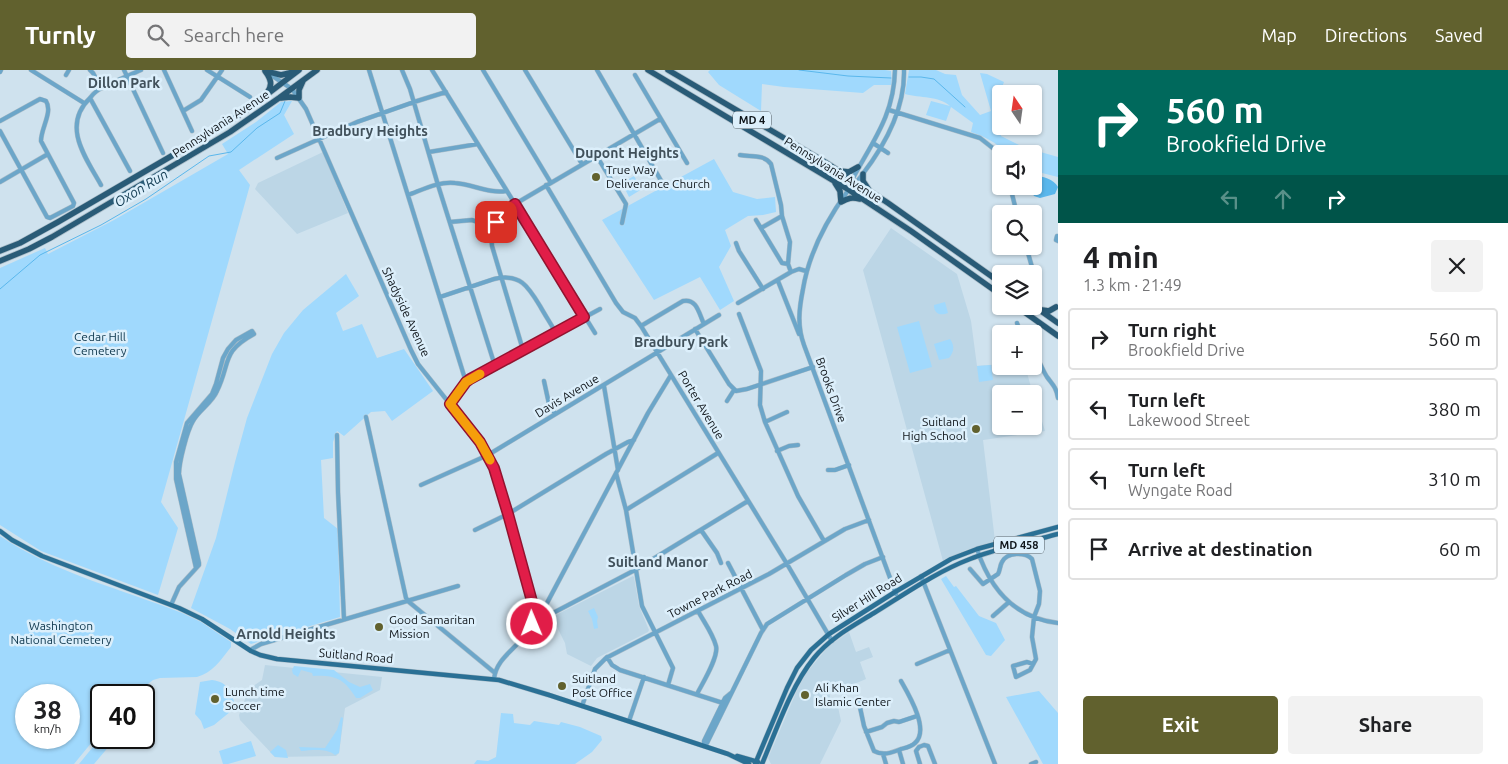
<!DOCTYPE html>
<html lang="en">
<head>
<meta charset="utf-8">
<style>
	body { margin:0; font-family:Ubuntu,sans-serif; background:#f2f2f2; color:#202124; height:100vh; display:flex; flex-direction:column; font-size:19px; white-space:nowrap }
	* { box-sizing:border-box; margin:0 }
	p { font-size:16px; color:#757577 }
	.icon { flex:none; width:28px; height:28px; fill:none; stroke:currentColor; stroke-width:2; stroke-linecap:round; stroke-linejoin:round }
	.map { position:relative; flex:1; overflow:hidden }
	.details { display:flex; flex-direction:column; background:#fff; width:450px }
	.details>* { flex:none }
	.hud { background:#00695c; color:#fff; overflow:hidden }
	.needle { width:32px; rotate:347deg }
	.fabs { position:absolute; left:992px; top:15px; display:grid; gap:10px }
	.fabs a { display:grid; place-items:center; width:50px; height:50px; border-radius:5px; background:#fff; box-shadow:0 1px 4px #0004; font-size:25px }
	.speed { position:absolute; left:15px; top:614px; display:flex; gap:10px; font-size:25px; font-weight:700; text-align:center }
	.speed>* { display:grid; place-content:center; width:65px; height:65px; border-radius:50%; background:#fff; box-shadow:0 1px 4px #0004; line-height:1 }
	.speed small { font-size:12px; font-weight:400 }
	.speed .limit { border:2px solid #111; border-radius:8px; background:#fff; color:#111 }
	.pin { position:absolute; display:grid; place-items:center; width:42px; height:42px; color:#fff; margin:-21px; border-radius:10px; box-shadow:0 2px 8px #0006 }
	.me { position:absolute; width:55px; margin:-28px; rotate:359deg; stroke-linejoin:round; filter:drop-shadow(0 0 4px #0008) }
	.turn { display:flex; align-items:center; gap:18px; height:105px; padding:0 25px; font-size:22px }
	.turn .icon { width:65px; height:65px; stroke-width:2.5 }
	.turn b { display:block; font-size:35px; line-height:42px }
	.lanes { display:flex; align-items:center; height:48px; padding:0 25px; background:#0003; justify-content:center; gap:25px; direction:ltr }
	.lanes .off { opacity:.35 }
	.round { display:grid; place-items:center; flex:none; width:52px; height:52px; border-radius:5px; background:#f2f2f2 }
	.head { display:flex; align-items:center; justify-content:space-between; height:85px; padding:0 25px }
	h1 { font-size:30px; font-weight:600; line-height:38px }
	.button { display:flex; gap:10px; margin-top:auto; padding:10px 25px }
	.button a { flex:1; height:58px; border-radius:5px; background:#61612e; color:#fff; font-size:20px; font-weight:600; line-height:58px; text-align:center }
	.button a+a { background:#f2f2f2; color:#202124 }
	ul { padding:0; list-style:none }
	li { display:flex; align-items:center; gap:15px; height:62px; margin:0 10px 8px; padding:0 15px; border:2px solid #e0e0e0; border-radius:5px }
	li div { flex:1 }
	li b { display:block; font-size:19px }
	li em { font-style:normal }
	header { display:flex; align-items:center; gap:30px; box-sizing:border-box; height:70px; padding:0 25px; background:#61612e; color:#fff }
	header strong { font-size:24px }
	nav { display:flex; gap:28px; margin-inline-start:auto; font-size:18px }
	.search { width:350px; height:45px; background:#f2f2f2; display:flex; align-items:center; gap:12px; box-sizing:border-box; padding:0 18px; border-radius:5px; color:#757577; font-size:19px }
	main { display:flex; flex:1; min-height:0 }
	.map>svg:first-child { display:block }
	.built { fill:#bcd6e6 }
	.green { fill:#a0d9fd; fill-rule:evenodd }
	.water { fill:#5ab7ec }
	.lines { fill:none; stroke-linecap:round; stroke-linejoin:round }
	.stream { stroke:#5ab7ec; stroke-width:1 }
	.minor-casing { stroke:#acbdc8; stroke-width:5 }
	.major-casing { stroke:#acbdc8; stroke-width:5.5 }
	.highway-casing { stroke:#acbdc8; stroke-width:7 }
	.minor { stroke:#6ca6c9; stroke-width:4 }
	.major { stroke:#2a7095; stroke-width:4.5 }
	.highway { stroke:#295b77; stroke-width:5.5 }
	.route-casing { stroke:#92132f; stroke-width:12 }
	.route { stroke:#e11d48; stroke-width:9 }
	.slow { stroke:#f59e0b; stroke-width:9 }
	.poi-dot { fill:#61612e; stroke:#dceffb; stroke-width:2 }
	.labels { text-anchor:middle; stroke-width:5; stroke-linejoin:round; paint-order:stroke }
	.shield { fill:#dceffb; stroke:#4c565e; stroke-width:1 }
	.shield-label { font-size:11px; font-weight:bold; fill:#0f151a }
	.street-label { font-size:12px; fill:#0f151a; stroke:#dceffb }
	.poi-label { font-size:12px; fill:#0f151a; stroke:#dceffb; text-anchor:start }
	.park-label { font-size:12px; fill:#0c354b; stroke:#dceffb }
	.neighbourhood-label { font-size:14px; font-weight:bold; fill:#41515b; stroke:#dceffb }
	.water-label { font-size:14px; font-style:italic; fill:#123b51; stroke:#dceffb }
</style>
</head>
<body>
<header>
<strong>Turnly</strong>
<div class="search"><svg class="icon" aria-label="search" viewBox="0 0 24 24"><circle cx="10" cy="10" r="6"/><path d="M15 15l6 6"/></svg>Search here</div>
<nav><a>Map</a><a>Directions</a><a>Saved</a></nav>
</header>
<main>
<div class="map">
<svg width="1058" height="694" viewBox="0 0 1058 694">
	<rect width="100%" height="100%" fill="#cfe2ee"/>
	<path class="built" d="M323,82L348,143L297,164L255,119L258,113Z
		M891,158L957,204L971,251L977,296L1001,294V296H1025L1033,324H1001V356H1034V325L1045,361L983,370L995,471L966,480L943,491L863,200Z
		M633,506L634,507L639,536L649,560L648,562L597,588L591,596L567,584L565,573L552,547Z
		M849,562L856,582L869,577L873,587L860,592L866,609L847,617L829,622L831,632H837L841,651L820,694H771L768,688L772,679L797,620L807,602L828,577Z
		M265,595L382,607L380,620L345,638L339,683L336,686L275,687L240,650L239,645L249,619L262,610Z"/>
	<path class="green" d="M710,0H885L891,1L892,15H874L863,23L784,17L762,14L761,41L719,15L708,2Z
		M909,0H936L945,4L956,5L962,25L980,45L991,41L980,3L987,4L1004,12L996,34L1001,66L1023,77L1058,87V107L1034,101V84H1006C997,72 985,67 971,62L973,53L951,37L946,51L926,45L931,31L950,36C939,26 920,28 905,24Z
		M292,31L284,45L294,64L239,100L250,115L161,432L178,458L158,525L41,481L0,455V198L45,178L48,184L114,150L228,84L222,74L256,52L281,32Z
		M714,89L733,122L757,129L775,127L776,142L763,145L748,146L725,160L731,176L719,197L734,231L720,240L700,207L654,230L602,150Z
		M634,106L642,119L629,127L622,113Z
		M346,204L359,226L336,243L343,261L362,254L377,288L404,279L433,321L392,351L385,341L371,342L344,366L337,361L333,372V388L321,390L324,448L338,459L340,547L251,574L230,559L191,538L216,468L235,392L247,348L272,284L284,263L303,240Z
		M945,232L948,243C940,246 934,244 934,235Z
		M919,251L932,297L910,303L897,257Z
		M950,269C955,276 954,282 949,288L939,290L934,274Z
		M991,295L993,310L979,312L977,296Z
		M0,466C55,503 121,519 182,543L201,552L231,572V577C221,590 212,603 197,607L160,608L153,610L134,625H101V661L74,694H0ZM26,625H69V668H26Z
		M946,506L954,517L956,516L979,546L996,553L1005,570L991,586L986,585L941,509Z
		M594,538L598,547L597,551L598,558L594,559L592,549L588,541Z
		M294,596L334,600L349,612L360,617L370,614L373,620L360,628H356C344,609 336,605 313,606L312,603L301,600L298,607L293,604L292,600Z
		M212,610C229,612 231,623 236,637L214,655L204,659L201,651L195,644L200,612Z
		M1039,621L1058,643V694H1043L1006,627Z
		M501,643L513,644L514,653L530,655L534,651L559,655L561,652L580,657L601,666L602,670L592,682L575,694H474L477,690L488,691L496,687Z
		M341,647L343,648L339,683L335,685C327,678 312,680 301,681L299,677L325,678L337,660Z
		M101,667L116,668L94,694H79Z
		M251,671L256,686L228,694H223L219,681Z
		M278,675L286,680L288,688L275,687L270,682Z"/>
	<path class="water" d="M1034,106C1042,106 1054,109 1058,117L1055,124L1040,128L1034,126L1028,116H1034Z"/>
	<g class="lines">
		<path class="stream" d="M799,0L848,6L891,8
			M909,7H921L934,9L965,37
			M0,219L40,185L101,155L146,129L209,86L231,82L257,58L280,43L285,31"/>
		<g class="minor-casing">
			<path id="minor" d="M31,0L84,33
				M90,0L93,3L101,18
				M124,0L163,83
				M164,0L192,61
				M207,0L250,27
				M369,0L466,312
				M402,0L410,19L438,115L495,296
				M432,0L595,263
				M483,0L551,113
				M525,0L582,94
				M597,0L663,114
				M0,2L1,0
				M268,3L292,19L306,39L411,280L418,294L469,358L488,385L496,406L508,444L530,522L534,542C532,574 497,581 494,609
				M66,5L69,0
				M635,5L687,93
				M90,28L130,101
				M889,40L980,68L994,79L1001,89
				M183,41L201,30L222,0
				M0,51L40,29L46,31C53,42 41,58 41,71L74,133L73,136L50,148L47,147L0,61
				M873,73L888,83
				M429,82L478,74
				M596,85L626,134L622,153
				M740,85C751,87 764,84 771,94L781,135L782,146L790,172L788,194
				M277,88L357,52L414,32L446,22
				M0,112L48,84
				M101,115C86,88 61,56 90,28C93,24 97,20 102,18C114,11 128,6 141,0
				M546,115L616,233L623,242L635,248L641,256L787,494L832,571
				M1010,116L1017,144
				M850,117L852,110C872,72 894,46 895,0
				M408,125C422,120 439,111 455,113C472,114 489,124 506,121
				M756,150L782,193L788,194L791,202
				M450,152L472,150L494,158
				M761,158L782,146
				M1057,166L1056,170L1058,171
				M736,173L739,181L763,219
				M1026,176L1034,204
				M778,211L799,264
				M440,227L494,209C520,203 528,216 540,236C545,245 551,254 556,263
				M738,233L791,202L799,199L806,201
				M739,244L761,301L760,335L765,352L798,426L824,471
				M1017,253L1021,264
				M641,256L683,231C697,228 699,244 704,254
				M695,259L729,314L736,321L747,319L813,297
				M523,280L492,176C490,158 500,144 515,134L660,49
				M1034,282C1039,290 1042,299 1047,307C1053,315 1056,317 1058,328
				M544,311L549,334L555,344
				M604,316L618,400
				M727,331L734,320
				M450,334L466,312L470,309L600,239
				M366,347L406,528L409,532L495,603
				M765,352L787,342
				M337,365L338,422L344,549
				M777,381L789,376L798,375
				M828,400H835L849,395
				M616,403L626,440L642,536L673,598L668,615
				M421,415L488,385L719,245
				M626,440L718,383
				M475,460L508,444L606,384L628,372L634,370
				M701,460L717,483L721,493
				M977,479C990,519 1015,548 1058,553
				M728,493L763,560
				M970,499L983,514L998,504C1000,501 1000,495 1002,492C1007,482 1025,482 1032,489L1040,521L1039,534L1034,547L1032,567L1036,589L1030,600L1016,607L1013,596L1027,592L1033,594
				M921,506L995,694
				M896,524L804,275C797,256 799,239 803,219C809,183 826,151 847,122C852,116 858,111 862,105C886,74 905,39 904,0
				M171,535L179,517L199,495V493L179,404C179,392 187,361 193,351C199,340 212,333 217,321C231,292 221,282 254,264L252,261L236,270L228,279L223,288L216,314L212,324L187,353L176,392V409L196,498
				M993,546L1009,532
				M544,547L547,533L648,343L671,305
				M532,554L635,500L748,431
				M251,581L252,579L261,574L458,516
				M607,587L612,595L620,600L726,634
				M917,594L950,580
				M697,624C702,614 719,587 716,576C713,564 704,552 698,541
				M858,628L864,656L874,681C883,686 891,683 901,679C905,678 911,677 915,673C930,660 909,625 901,611
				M582,636L595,599L606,588L769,504L845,459L869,450
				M629,651L644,607
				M866,662L882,657L887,653L894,651L899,652L917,646
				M705,674L707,673L761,563L767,554L846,505L865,494L883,487
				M704,675V671L725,628L731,623
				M919,677L924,675L928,676L935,694
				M919,677L916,681L920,694
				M899,680L903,694
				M883,684L886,694
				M1031,694L1036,692"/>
		</g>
		<g class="major-casing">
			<path id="major" d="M0,461L12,470L42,486L179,538L202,549L251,581L260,585L277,589L499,610L549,625L728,684L749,694
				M737,686L758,692
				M755,694L787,618L797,598L811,580L829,564L895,522L951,489L977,479L1058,457
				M762,694C776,661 791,616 814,588C830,568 853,556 874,543C905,524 936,502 970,489C998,478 1029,472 1058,464"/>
		</g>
		<g class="highway-casing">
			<path id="highway" d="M648,0L849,120L911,161L1001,225
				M668,0L825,92L888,133L1001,213
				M265,1C271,9 273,15 267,23
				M266,1L281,5L293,2
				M281,28L290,27L299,28V20L303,11
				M840,101L849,102L858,97
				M863,104V111L869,120
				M835,113L840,121L841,132C848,128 852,127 860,129
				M0,181L20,173L58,152L211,63L244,42L299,0
				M0,191L29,179L52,167L230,62L279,28L317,0
				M1016,236L1058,266
				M1034,236L1058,253
				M1042,240L1049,241L1056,237"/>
		</g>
		<use href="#minor" class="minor"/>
		<use href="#major" class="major"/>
		<use href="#highway" class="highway"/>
	</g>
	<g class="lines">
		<g class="route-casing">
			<path id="route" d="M496,152L502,144L515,134L584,247L470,309L466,312L450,334L480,372L494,398L508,444L533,535L534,542L532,554"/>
		</g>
		<use href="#route" class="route"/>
		<path class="slow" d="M480,304L466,312L450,334L480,372L490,390"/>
	</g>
	<g class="poi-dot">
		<circle cx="596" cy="107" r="5"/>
		<circle cx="976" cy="359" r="5"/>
		<circle cx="379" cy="557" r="5"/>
		<circle cx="562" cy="616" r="5"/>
		<circle cx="805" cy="625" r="5"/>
		<circle cx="215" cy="629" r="5"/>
	</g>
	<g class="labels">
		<g class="shield">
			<rect x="733" y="41.5" width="38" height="17" rx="4"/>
			<rect x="994" y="466.5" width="50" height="17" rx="4"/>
		</g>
		<g class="shield-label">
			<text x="752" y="54">MD 4</text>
			<text x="1019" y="479">MD 458</text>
		</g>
		<g class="street-label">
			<text transform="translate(221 54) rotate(-33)" y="4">Pennsylvania Avenue</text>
			<text transform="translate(833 100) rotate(32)" y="4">Pennsylvania Avenue</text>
			<text transform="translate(406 242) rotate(65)" y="4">Shadyside Avenue</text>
			<text transform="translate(831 320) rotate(70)" y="4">Brooks Drive</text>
			<text transform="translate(567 326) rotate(-31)" y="4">Davis Avenue</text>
			<text transform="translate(701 335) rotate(59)" y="4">Porter Avenue</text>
			<text transform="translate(710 524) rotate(-27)" y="4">Towne Park Road</text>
			<text transform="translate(867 528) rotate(-32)" y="4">Silver Hill Road</text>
			<text transform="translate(356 586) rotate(5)" y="4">Suitland Road</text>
		</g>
		<g class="poi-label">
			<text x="606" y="104">True Way<tspan x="606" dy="14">Deliverance Church</tspan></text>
			<text x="966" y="356" text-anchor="end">Suitland<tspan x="966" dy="14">High School</tspan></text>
			<text x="389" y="554">Good Samaritan<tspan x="389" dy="14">Mission</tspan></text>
			<text x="572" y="613">Suitland<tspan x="572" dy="14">Post Office</tspan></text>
			<text x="815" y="622">Ali Khan<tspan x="815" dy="14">Islamic Center</tspan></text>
			<text x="225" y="626">Lunch time<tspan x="225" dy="14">Soccer</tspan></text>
		</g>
		<g class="park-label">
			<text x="100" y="271">Cedar Hill<tspan x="100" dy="14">Cemetery</tspan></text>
			<text x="61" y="560">Washington<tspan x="61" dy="14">National Cemetery</tspan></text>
		</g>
		<g class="neighbourhood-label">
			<text x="124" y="18">Dillon Park</text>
			<text x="370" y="66">Bradbury Heights</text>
			<text x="627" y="88">Dupont Heights</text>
			<text x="681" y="277">Bradbury Park</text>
			<text x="658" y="497">Suitland Manor</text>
			<text x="286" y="569">Arnold Heights</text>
		</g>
		<g class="water-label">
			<text transform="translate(141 118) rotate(-31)" y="5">Oxon Run</text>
		</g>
	</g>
</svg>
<div class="fabs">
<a><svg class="needle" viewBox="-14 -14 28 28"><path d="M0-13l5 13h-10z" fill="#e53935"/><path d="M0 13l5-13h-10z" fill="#757577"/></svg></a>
<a><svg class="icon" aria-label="sound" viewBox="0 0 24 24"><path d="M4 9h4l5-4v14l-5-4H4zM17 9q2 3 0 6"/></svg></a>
<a><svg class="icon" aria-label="search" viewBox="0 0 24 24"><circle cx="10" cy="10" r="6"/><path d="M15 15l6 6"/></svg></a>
<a><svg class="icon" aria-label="layers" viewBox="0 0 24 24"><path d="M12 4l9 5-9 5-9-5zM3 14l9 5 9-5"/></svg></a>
<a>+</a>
<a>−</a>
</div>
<div class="speed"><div>38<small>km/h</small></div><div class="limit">40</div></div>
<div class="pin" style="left:496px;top:152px;background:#d93025"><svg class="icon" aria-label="arrive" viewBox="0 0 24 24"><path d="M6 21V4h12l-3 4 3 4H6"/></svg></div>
<svg class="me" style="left:532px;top:554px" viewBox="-20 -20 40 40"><circle r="17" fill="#e11d48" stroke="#fff" stroke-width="3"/><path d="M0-11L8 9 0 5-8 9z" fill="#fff"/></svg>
</div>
<section class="details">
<div class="hud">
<div class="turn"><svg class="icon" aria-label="right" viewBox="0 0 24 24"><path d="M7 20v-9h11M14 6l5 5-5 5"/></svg><div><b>560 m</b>Brookfield Drive</div></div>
<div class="lanes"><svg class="icon off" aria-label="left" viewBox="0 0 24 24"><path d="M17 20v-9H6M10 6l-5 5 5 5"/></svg><svg class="icon off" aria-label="ahead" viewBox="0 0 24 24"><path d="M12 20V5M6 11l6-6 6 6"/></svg><svg class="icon" aria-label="right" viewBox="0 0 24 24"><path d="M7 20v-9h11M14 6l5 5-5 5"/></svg></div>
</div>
<div class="head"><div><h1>4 min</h1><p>1.3 km · 21:49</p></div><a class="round"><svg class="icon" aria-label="close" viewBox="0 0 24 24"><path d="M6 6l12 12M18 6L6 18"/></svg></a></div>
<ul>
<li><svg class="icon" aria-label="right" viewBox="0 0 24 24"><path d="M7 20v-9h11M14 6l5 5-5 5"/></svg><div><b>Turn right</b><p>Brookfield Drive</p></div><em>560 m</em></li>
<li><svg class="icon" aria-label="left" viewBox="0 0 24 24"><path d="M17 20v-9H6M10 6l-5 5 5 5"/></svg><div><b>Turn left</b><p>Lakewood Street</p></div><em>380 m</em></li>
<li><svg class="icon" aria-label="left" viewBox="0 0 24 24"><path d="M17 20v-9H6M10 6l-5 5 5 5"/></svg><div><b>Turn left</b><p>Wyngate Road</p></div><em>310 m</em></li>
<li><svg class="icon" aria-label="arrive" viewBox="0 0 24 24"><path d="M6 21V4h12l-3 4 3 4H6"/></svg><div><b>Arrive at destination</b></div><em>60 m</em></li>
</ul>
<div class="button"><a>Exit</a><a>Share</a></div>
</section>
</main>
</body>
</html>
